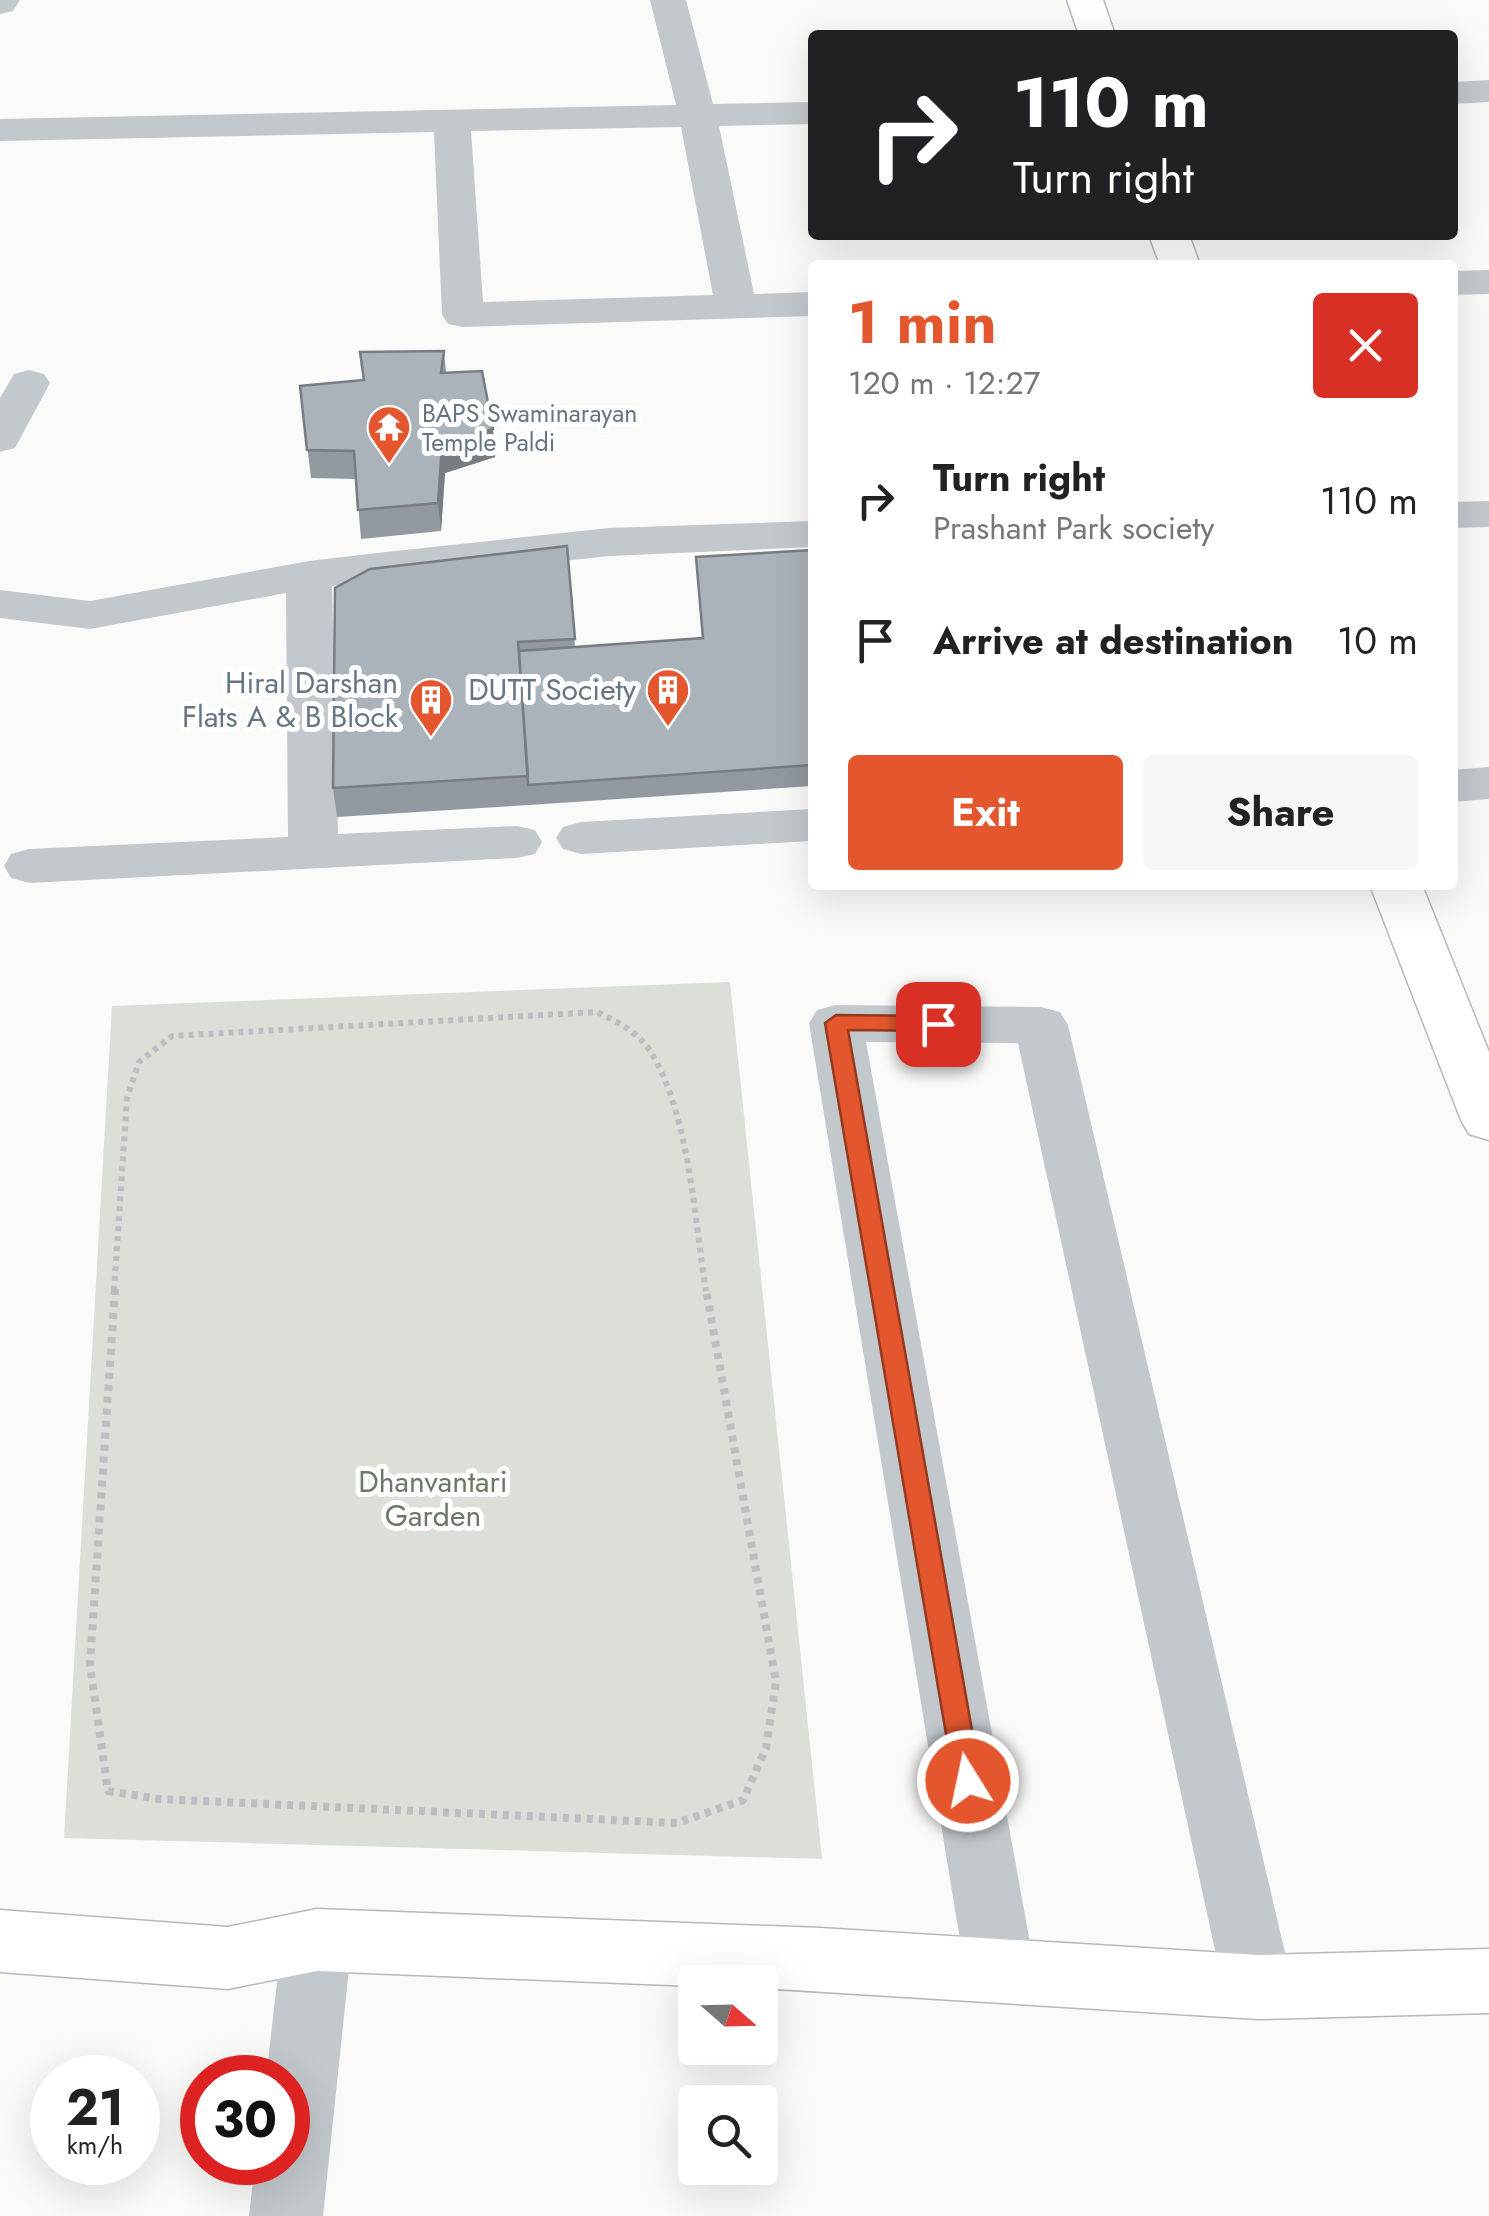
<!DOCTYPE html>
<html lang="en">
<head>
<meta charset="utf-8">
<style>
	body { margin:0; font-family:Jost,sans-serif; background:#f6f6f6; color:#222; height:100vh; display:flex; flex-direction:column; font-size:38px; white-space:nowrap }
	* { box-sizing:border-box; margin:0 }
	p { font-size:32px; color:#767676 }
	.icon { flex:none; width:55px; height:55px; fill:none; stroke:currentColor; stroke-width:2; stroke-linecap:round; stroke-linejoin:round }
	.map { position:relative; flex:1; overflow:hidden }
	.drawer { position:absolute; left:808px; top:260px; width:650px; height:630px; display:flex; flex-direction:column; background:#fff; border-radius:10px; box-shadow:0 10px 40px #0002 }
	.drawer>* { flex:none }
	.banner { position:absolute; left:808px; top:30px; width:650px; height:210px; border-radius:10px; box-shadow:0 10px 40px #0002; background:#202124; color:#fff; overflow:hidden }
	.needle { width:65px; rotate:110deg }
	.fabs { position:absolute; left:678px; top:1965px; display:grid; gap:20px }
	.fabs a { display:grid; place-items:center; width:100px; height:100px; border-radius:10px; background:#fff; box-shadow:0 10px 40px #0002; font-size:50px }
	.speed { position:absolute; left:30px; top:2055px; display:flex; gap:20px; font-size:50px; font-weight:700; text-align:center }
	.speed>* { display:grid; place-content:center; width:130px; height:130px; border-radius:50%; background:#fff; box-shadow:0 10px 40px #0002; line-height:1 }
	.speed small { font-size:25px; font-weight:400 }
	.speed .limit { border:15px solid #d22; background:#fff; color:#111 }
	.pin { position:absolute; display:grid; place-items:center; width:85px; height:85px; color:#fff; margin:-42px; border-radius:20px; box-shadow:0 5px 15px #0006 }
	.me { position:absolute; width:110px; margin:-55px; rotate:350deg; stroke-linejoin:round; filter:drop-shadow(0 0 8px #0008) }
	.turn { display:flex; align-items:center; gap:35px; height:210px; padding:0 40px; font-size:45px }
	.turn .icon { width:130px; height:130px; stroke-width:2.5 }
	.turn b { display:block; font-size:70px; line-height:85px }
	.round { display:grid; place-items:center; flex:none; width:105px; height:105px; border-radius:10px; background:#f6f6f6 }
	.overview { display:flex; align-items:center; justify-content:space-between; height:170px; padding:0 40px }
	h1 { font-size:60px; font-weight:700; line-height:75px; color:#e4572e }
	.button { display:flex; gap:20px; margin-top:auto; padding:20px 40px }
	.button a { flex:1; height:115px; border-radius:10px; background:#e4572e; color:#fff; font-size:40px; font-weight:700; line-height:115px; text-align:center }
	.button a+a { background:#f6f6f6; color:#222 }
	ul { padding:0; list-style:none }
	li { display:flex; align-items:center; gap:30px; height:140px; padding:0 40px }
	li div { flex:1 }
	li b { display:block; font-size:38px }
	li em { font-style:normal }
	.map>svg:first-child { display:block }
	.green { fill:#dadfd7 }
	.lines { fill:none; stroke-linecap:round; stroke-linejoin:round }
	.secondary-casing { stroke:#b3babf; stroke-width:3 }
	.path-far1 { stroke:#bbbfc2; stroke-width:6; stroke-dasharray:5 5; stroke-linecap:butt }
	.path { stroke:#bbbfc2; stroke-width:8; stroke-dasharray:6 6; stroke-linecap:butt }
	.street { fill:#c3c8cc; fill-rule:evenodd }
	.secondary { fill:#fff; fill-rule:evenodd }
	.wall { fill:#929a9f }
	.shaded-wall { fill:#777d82 }
	.building { fill:#aab3b9; stroke:#777d82; stroke-width:2.5 }
	.route { fill:#e4572e; stroke:#94391e; stroke-width:2.5 }
	.labels { text-anchor:middle; stroke-width:10; stroke-linejoin:round; paint-order:stroke }
	.far-poi-label { font-size:25px; fill:#657683; stroke:#fff; text-anchor:start }
	.poi-label { font-size:30px; fill:#657683; stroke:#fff; text-anchor:end }
	.park-label { font-size:30px; fill:#687a64; stroke:#fff }
</style>
</head>
<body>
<div class="map">
<svg width="1489" height="2216" viewBox="0 0 1489 2216">
	<rect width="100%" height="100%" fill="#fafaf8"/>
	<path class="green" d="M730,982L822,1859L64,1838L112,1006Z"/>
	<g class="lines">
		<g class="secondary-casing">
			<path id="secondary" d="M1067,0H1103L1115,35H1079Z
				M1149,235H1189L1200,265H1160Z
				M1370,885H1422L1489,1052V1140L1469,1134L1461,1120Z
				M317,1909L820,1928L1258,1955L1489,1949V2013L1258,2019L760,1988V1982L695,1986L317,1971L228,1989L0,1972V1910L228,1927Z"/>
		</g>
		<path class="path-far1" d="M114,1291L127,1098L139,1062L172,1036L597,1012C618,1022 640,1033 652,1054C690,1118 694,1218 706,1291"/>
		<path class="path" d="M115,1289L90,1665L108,1791L159,1799L677,1823L743,1800L766,1748L776,1682L706,1289"/>
		<path class="street" d="M0,0H20L13,11L0,14Z
			M650,0H686L713,104L812,102V124L719,126L754,294L812,292V316L463,327L448,324L442,315L434,132L0,141V119L676,105ZM681,127L713,295L483,302L471,131Z
			M1489,80V102L1452,104V82Z
			M1489,270V294L1452,295V271Z
			M29,370L44,374L50,383L15,448L0,452V398L14,374Z
			M1489,501V527L1452,528V502Z
			M812,521V547L609,556L332,586L338,834L517,826L535,830L542,842L535,854L517,858L29,883L11,878L4,866L11,854L29,849L288,837L286,593L90,629L0,618V590L90,601L309,561L386,552L609,528Z
			M1489,767V799L1452,802V770Z
			M812,809V841L581,854L563,849L556,838L563,827L581,822Z
			M836,1005L1041,1007L1060,1012L1068,1025L1293,1987L1283,2010L1258,2019L1233,2010L1223,1987L1018,1043L866,1042L1035,1970L1025,1992L1000,2002L975,1992L965,1970L809,1023L817,1010Z
			M317,1909L342,1918L352,1940L323,2216H249L255,2162H288V2078H266L282,1940L292,1918Z"/>
		<use href="#secondary" class="secondary"/>
	</g>
	<path class="wall" d="M444,351L446,372L493,429L495,457L445,473L441,531L361,539L356,479L311,478L300,386L363,380L360,352Z
		M567,546L575,647L702,638L696,557L812,550V786L529,805V802V805L337,817L333,788Z"/>
	<path class="shaded-wall" d="M493,429L495,457L445,473L441,531L438,503L442,445Z"/>
	<path class="building" d="M444,351L441,373L482,371L493,429L442,445L438,503L358,510L354,451L307,450L300,386L364,380L360,352Z
		M567,546L575,639L518,642L528,776L333,788L335,588L370,569Z
		M812,550V765L528,785L519,651L703,638L696,557Z"/>
	<path class="route" d="M836,1015L938,1016L950,1024L938,1031L848,1030L981,1781L977,1789H958L954,1781L825,1023Z"/>
	<defs>
		<g id="temple-pin" transform="scale(2.25)"><path d="M0 17L-7.5 6A9.5 9.5 0 1 1 7.5 6Z" fill="#e4572e" stroke="#fff"/><path d="M0-6L5-2H3V0L6.5 2.5H4V6H1.5V3h-3V6H-4V2.5H-6.5L-3 0V-2H-5Z" fill="#fff"/></g>
		<g id="building-pin" transform="scale(2.25)"><path d="M0 17L-7.5 6A9.5 9.5 0 1 1 7.5 6Z" fill="#e4572e" stroke="#fff"/><path d="M-4-6H4V6H1V3H-1V6H-4ZM-2.5-4.3h1.7v1.8h-1.7ZM.8-4.3h1.7v1.8H.8ZM-2.5-1h1.7V.8h-1.7ZM.8-1h1.7V.8H.8Z" fill="#fff"/></g>
	</defs>
	<g fill-rule="evenodd">
		<use href="#temple-pin" x="389" y="427"/>
		<use href="#building-pin" x="668" y="690"/>
		<use href="#building-pin" x="431" y="700"/>
	</g>
	<g class="labels">
		<g class="far-poi-label">
			<text x="422" y="422">BAPS Swaminarayan<tspan x="422" dy="29">Temple Paldi</tspan></text>
		</g>
		<g class="poi-label">
			<text x="398" y="693">Hiral Darshan<tspan x="398" dy="34">Flats A &amp; B Block</tspan></text>
			<text x="636" y="700">DUTT Society</text>
		</g>
		<g class="park-label">
			<text x="433" y="1492">Dhanvantari<tspan x="433" dy="34">Garden</tspan></text>
		</g>
	</g>
</svg>
<div class="fabs">
<a><svg class="needle" viewBox="-14 -14 28 28"><path d="M0-13l5 13h-10z" fill="#e53935"/><path d="M0 13l5-13h-10z" fill="#767676"/></svg></a>
<a><svg class="icon" aria-label="search" viewBox="0 0 24 24"><circle cx="10" cy="10" r="6"/><path d="M15 15l6 6"/></svg></a>
</div>
<div class="speed"><div>21<small>km/h</small></div><div class="limit">30</div></div>
<div class="pin" style="left:938px;top:1024px;background:#d93025"><svg class="icon" aria-label="arrive" viewBox="0 0 24 24"><path d="M6 21V4h12l-3 4 3 4H6"/></svg></div>
<svg class="me" style="left:968px;top:1781px" viewBox="-20 -20 40 40"><circle r="17" fill="#e4572e" stroke="#fff" stroke-width="3"/><path d="M0-11L8 9 0 5-8 9z" fill="#fff"/></svg>
<div class="banner">
<div class="turn"><svg class="icon" aria-label="right" viewBox="0 0 24 24"><path d="M7 20v-9h11M14 6l5 5-5 5"/></svg><div><b>110 m</b>Turn right</div></div>
</div>
<section class="drawer">
<div class="overview"><div><h1>1 min</h1><p>120 m · 12:27</p></div><a class="round" style="background:#d93025;color:#fff"><svg class="icon" aria-label="close" viewBox="0 0 24 24"><path d="M6 6l12 12M18 6L6 18"/></svg></a></div>
<ul>
<li><svg class="icon" aria-label="right" viewBox="0 0 24 24"><path d="M7 20v-9h11M14 6l5 5-5 5"/></svg><div><b>Turn right</b><p>Prashant Park society</p></div><em>110 m</em></li>
<li><svg class="icon" aria-label="arrive" viewBox="0 0 24 24"><path d="M6 21V4h12l-3 4 3 4H6"/></svg><div><b>Arrive at destination</b></div><em>10 m</em></li>
</ul>
<div class="button"><a>Exit</a><a>Share</a></div>
</section>
</div>
</body>
</html>
